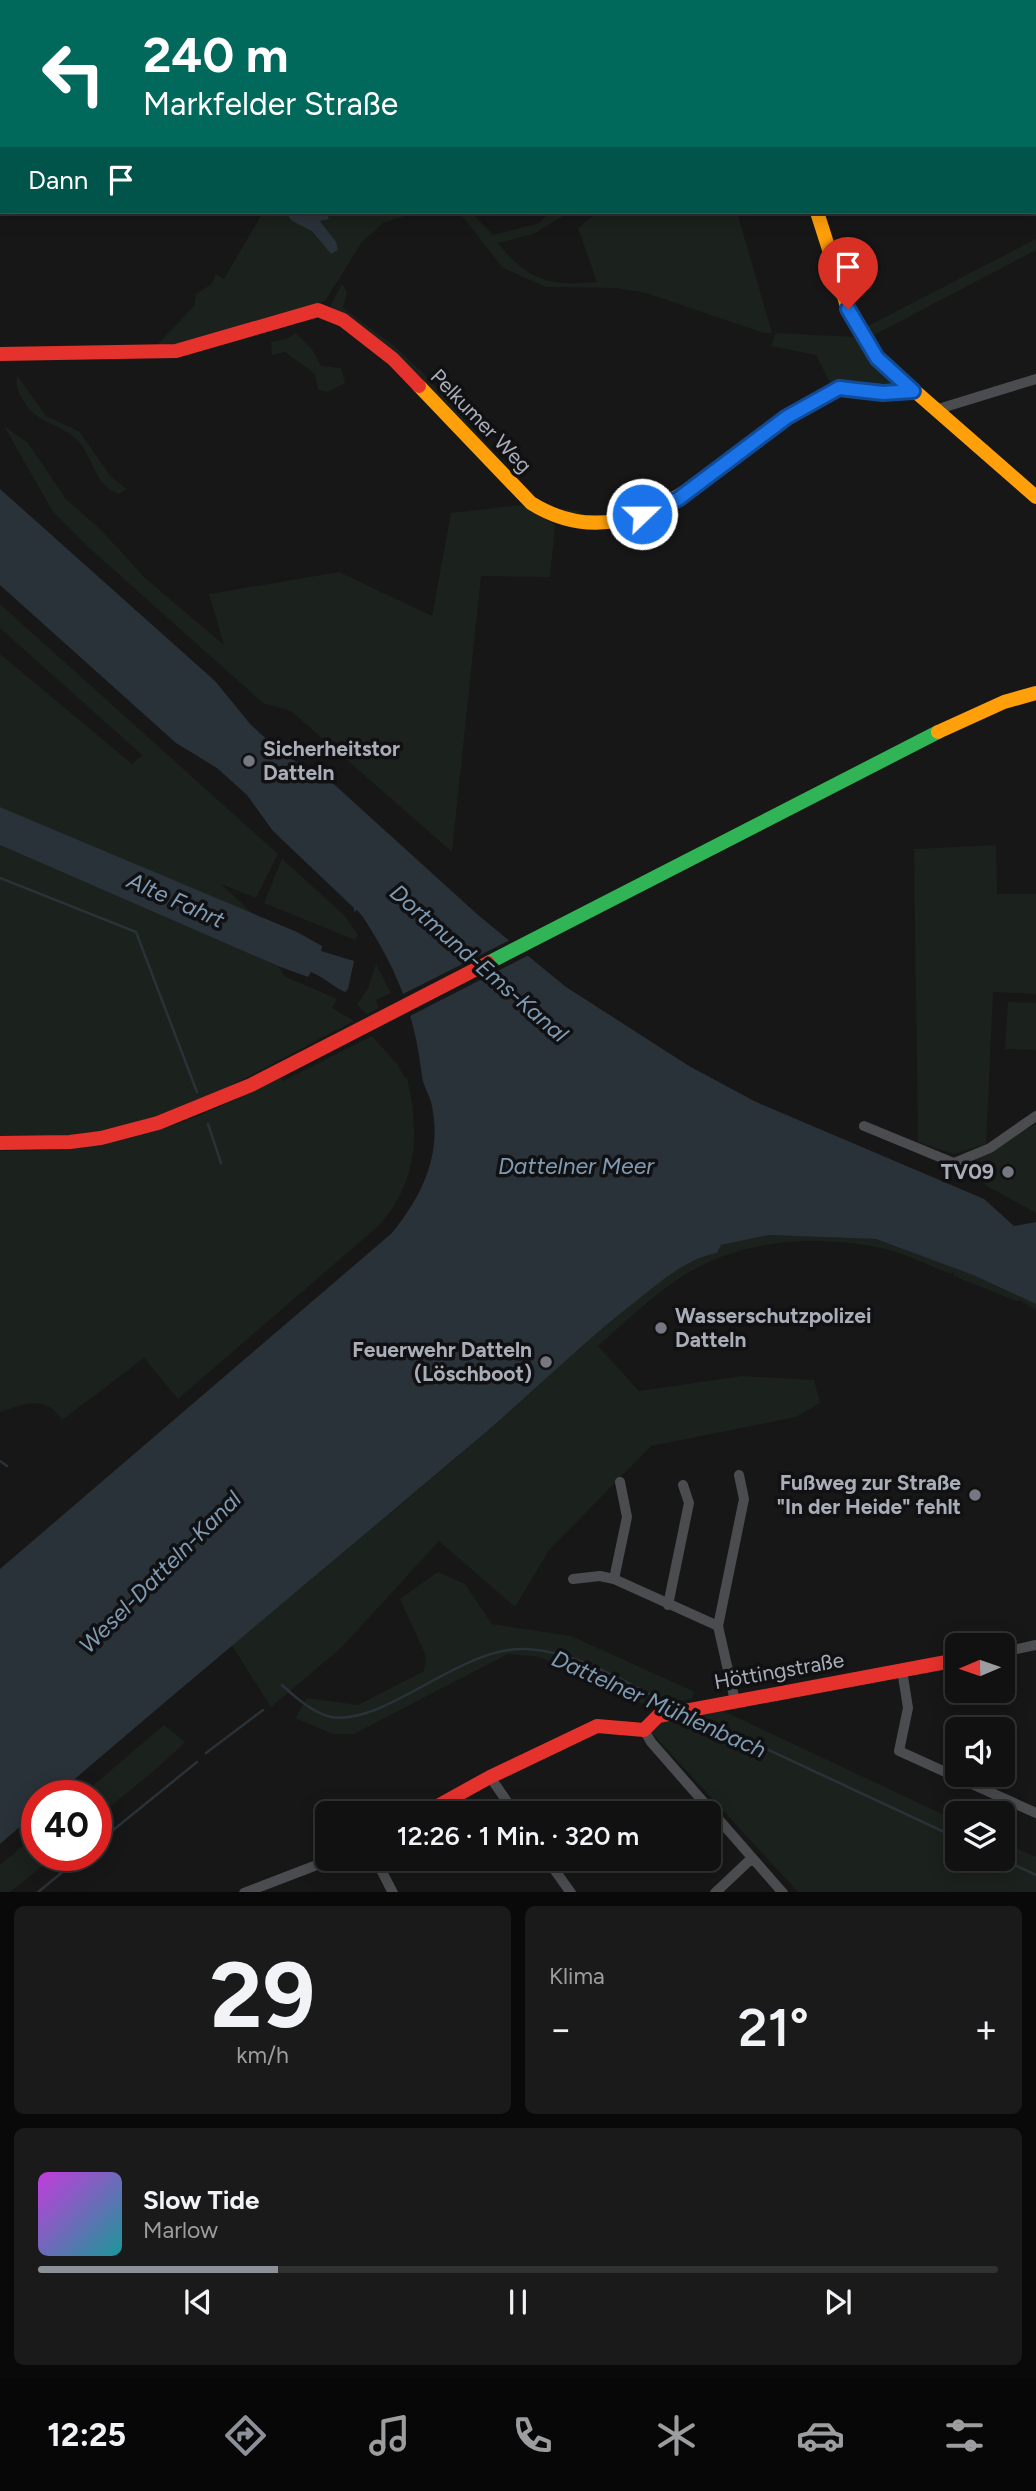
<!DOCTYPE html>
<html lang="de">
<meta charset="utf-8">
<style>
body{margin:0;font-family:Figtree,sans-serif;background:#1a1a1a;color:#f1f3f6;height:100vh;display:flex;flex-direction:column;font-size:26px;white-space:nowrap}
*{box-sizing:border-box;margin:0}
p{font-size:23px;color:#9c9d9f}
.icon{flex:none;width:38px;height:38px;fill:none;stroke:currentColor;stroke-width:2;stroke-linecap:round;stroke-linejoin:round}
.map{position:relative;height:1892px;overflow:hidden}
.side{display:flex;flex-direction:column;gap:14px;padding:14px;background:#090909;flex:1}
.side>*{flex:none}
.top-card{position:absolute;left:0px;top:0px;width:1036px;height:214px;box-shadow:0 4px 18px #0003,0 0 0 2px #303131;background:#00695c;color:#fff;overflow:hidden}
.needle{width:46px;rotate:268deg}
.tools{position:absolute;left:945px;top:1633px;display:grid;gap:14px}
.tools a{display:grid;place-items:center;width:70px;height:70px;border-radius:10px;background:#111;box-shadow:0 4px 18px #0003,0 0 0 2px #303131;font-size:35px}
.speed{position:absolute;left:21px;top:1780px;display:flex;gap:14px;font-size:35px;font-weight:700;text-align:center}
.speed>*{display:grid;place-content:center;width:91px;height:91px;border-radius:50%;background:#111;box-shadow:0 4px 18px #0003,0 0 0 2px #303131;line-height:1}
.speed .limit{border:10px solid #d22;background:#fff;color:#111}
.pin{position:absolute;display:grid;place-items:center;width:60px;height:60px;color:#fff;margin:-72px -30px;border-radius:50% 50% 50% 0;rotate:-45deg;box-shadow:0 0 7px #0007}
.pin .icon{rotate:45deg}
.me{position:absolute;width:77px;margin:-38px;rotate:68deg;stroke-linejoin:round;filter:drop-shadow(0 0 5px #0008)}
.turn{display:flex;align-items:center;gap:24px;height:147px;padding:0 28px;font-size:32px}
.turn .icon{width:91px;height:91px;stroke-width:2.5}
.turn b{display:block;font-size:49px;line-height:60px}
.then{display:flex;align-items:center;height:66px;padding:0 28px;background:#0003;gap:14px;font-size:26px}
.big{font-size:52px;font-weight:600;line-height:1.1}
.side .tile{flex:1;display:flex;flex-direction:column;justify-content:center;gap:10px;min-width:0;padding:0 24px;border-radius:10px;background:#1a1a1a}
.side .dial{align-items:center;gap:0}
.dial b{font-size:91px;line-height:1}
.song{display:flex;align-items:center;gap:21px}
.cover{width:84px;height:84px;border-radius:10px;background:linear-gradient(135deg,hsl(290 70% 55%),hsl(180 70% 35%))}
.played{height:7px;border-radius:4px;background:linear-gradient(90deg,#8c9099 25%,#303131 25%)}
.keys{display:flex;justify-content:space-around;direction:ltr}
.heat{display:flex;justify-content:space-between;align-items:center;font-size:38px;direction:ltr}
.side .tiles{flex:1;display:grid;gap:14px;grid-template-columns:1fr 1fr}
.tile:last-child{grid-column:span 2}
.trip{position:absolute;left:315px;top:1801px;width:406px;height:70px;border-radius:10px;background:#111;box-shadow:0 4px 18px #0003,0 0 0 2px #303131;font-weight:600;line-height:70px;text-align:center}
.menu{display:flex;height:112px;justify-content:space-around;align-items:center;background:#070707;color:#9c9d9f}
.menu .icon{width:49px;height:49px}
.menu .on{color:#8c9099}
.menu b{font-size:32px;color:#f1f3f6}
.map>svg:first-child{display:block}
.green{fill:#1b211c}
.water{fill:#2a3239}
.pier{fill:#171717}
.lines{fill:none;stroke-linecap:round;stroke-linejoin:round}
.stream{stroke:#2a3239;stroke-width:2.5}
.street{stroke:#4b4c50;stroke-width:10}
.fast{stroke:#30b455;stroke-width:14}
.slow{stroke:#ff9f0a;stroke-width:14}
.jam{stroke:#e5322d;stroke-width:14}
.route-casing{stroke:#114b97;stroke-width:18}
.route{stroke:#1a73e8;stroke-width:12}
.poi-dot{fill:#757880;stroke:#111113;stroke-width:2.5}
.labels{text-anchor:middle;stroke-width:7;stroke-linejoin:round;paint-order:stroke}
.street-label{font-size:21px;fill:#a8adb8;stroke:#111113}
.poi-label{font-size:21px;font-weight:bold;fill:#a8adb8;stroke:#111113;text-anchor:end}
.water-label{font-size:23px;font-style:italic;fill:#7f9bb3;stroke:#111113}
</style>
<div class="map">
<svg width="1036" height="1893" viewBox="0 0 1036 1893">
<rect width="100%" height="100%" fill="#171717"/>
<path class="green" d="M 263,212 L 417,212 L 383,223 L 362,242 L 325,301 L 178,348 L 157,345 L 194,306 L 196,294 L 212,284 L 216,274 L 224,279 Z
M 459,212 L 471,212 L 493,235 L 539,223 L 550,212 L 570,212 L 533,234 L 498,243 C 527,280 550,287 597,282 L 578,228 L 597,212 L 737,212 L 772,333 L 764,333 L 646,293 L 616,288 L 546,287 L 503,268 Z
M 1036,239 L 1036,250 L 874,335 L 868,326 Z
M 342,284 L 347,292 L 343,308 L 393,345 L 421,371 L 534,497 L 554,508 L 580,511 L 579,517 L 541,506 L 360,329 L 330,306 Z
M 296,333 L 312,349 L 321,366 L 341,368 L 345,383 L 327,392 L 318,390 L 315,374 L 285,352 L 272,355 L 271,342 L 286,339 Z
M 776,333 L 857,337 L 893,380 L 895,389 L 833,389 L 816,355 L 771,346 Z
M 17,375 L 46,416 L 80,432 L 111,477 L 127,489 L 119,494 C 94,486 94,458 78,441 C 58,421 34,425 20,395 C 17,387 15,383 17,375 Z
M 4,426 L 28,443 L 66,499 L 100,529 L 145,578 L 224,645 L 209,594 L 339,572 L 432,616 L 451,513 L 522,505 L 555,525 L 550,577 L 481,576 L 452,852 L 291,711 L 263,703 L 86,545 L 53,512 Z
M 0,604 L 278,854 L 256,898 L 221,884 L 253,914 L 0,807 L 0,654 L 132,764 L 142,755 L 0,628 Z
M 0,845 L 278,966 L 284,976 L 337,999 L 332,1008 L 354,1021 C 284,1056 218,1098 143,1122 C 98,1137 47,1139 0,1137 Z
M 996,845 L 997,894 L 1036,894 L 1036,994 L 993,992 L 986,1144 L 954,1154 L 918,1142 L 914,849 Z
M 282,859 L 344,915 L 358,935 L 355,940 L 264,903 Z
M 376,964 L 391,993 L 376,1000 L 379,1008 L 367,1014 L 357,1005 L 368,988 Z
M 1008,1002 L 1036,1003 L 1036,1050 L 1005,1049 Z
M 372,1036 L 398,1065 L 404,1077 L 407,1078 C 420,1132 418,1186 376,1228 L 178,1399 L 144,1358 L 62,1420 C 45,1394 25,1404 0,1412 L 0,1151 C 105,1152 189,1129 279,1075 L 283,1081 Z
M 1036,1124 L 1036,1213 L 985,1185 L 975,1159 Z
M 769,1235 L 876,1239 L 973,1275 L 1036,1304 L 1036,1310 L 1019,1300 L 1016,1301 L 954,1276 L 954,1272 L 950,1274 C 924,1263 898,1250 870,1246 C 806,1235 735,1241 680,1278 C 651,1297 624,1323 598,1346 L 639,1391 L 742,1376 L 814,1380 L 820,1403 L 796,1417 L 651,1446 L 549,1550 L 515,1607 L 439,1541 L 341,1648 L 271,1707 L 231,1644 C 324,1568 418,1492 508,1413 C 556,1370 657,1264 717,1253 L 721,1245 Z
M 438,1572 L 465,1584 L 492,1624 L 571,1636 L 695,1692 L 691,1699 L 648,1707 L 621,1691 L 539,1657 L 508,1654 L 354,1734 L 333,1734 L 295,1718 L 307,1698 L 358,1705 L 424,1671 L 426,1656 L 400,1599 Z
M 717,1708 L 957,1821 L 957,1858 L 1003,1858 L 1003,1842 L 1036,1857 L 1036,1892 L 798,1892 L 650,1731 L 663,1721 Z
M 164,1725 L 185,1742 C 158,1770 126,1792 96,1819 L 96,1796 L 82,1795 Z
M 37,1834 L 37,1855 L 56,1855 L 10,1892 L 0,1892 L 0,1865 Z"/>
<path class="water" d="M 285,212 L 326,212 L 329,219 L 320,221 L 336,242 L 338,250 L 331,254 L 312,231 L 292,221 Z
M 0,489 L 215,681 L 251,725 L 285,756 L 326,777 L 478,915 L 566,987 L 689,1066 L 756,1102 L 984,1199 L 1014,1226 L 1036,1222 L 1036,1304 L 973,1275 L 876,1239 L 769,1235 L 721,1245 L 717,1253 C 686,1259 661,1281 636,1301 C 583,1342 536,1389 485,1433 C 342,1554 198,1673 56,1795 L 37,1796 L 37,1812 L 0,1844 L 0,1569 L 392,1233 C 422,1196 442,1155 432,1106 C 430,1095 423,1086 422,1076 C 414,1012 398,971 363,917 L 357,910 L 354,912 L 354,908 L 273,831 L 247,795 L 217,768 L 176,743 L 0,585 Z
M 0,807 L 297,932 L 322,946 L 321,951 L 354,961 L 348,989 L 345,992 C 332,986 325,978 311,972 L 308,977 L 278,966 L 0,845 Z"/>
<path class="pier" d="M 512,939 L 531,954 L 408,1017 L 401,995 Z"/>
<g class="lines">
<path class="stream" d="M 0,878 L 136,932 L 197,1092
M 208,1124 L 221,1163
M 0,1461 L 7,1466
M 282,1685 C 295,1697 313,1713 331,1717 C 386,1726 460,1646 526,1649 C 578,1651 629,1685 675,1707
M 694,1715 L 957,1838
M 206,1753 L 263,1710
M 96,1844 L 197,1762
M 1000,1858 L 1036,1875
M 37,1893 L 83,1855"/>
<path class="street" d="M 802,0 L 805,2
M 1034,67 L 1036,67
M 935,410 L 1036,379
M 864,1126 L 954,1163 L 990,1148 L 1036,1116
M 573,1579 L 600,1576 L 614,1579 L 718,1626
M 614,1579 L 627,1517 L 620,1482
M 668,1605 L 689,1503 L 683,1485
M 1003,1652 L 1036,1645
M 902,1670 L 908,1708 L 899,1751 L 1036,1813
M 735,1701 L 718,1626 L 744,1499 L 739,1475
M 644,1730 L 651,1742 L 783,1893
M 490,1777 L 515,1813
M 375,1858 L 393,1893
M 546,1858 L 571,1893
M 244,1893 L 335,1858
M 715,1893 L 752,1858"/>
<path class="fast" d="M 488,963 L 938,732"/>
<path class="slow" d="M 708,0 L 709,2
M 817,212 L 848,309 L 877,358 L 1036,497
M 419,386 L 531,503 C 636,569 723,453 806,406 C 816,401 829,390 839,388 C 851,386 869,392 881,393 C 892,393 903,392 913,391
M 938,732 L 1004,702 L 1036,693"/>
<path class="jam" d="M 0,354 L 176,351 L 318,310 L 343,320 L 393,359 L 419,386
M 0,1143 L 70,1142 L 101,1138 L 158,1123 L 251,1085 L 488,963
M 425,1813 L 490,1777 L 597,1726 L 644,1730 L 658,1716 L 957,1660"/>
</g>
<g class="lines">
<defs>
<path id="route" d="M 642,514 L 678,499 L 787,417 L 839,388 L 883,393 L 913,391 L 877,358 L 848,309"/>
</defs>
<use href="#route" class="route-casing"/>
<use href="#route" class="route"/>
</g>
<g class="poi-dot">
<circle cx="249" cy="761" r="7"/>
<circle cx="1008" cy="1172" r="7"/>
<circle cx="661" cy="1328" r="7"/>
<circle cx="546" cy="1362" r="7"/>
<circle cx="975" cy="1495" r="7"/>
</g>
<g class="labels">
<g class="street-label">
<text transform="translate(481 421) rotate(46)" y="7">Pelkumer Weg</text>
<text transform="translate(779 1671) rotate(-10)" y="7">Höttingstraße</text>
</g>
<g class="poi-label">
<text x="263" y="756" text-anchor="start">Sicherheitstor<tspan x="263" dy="24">Datteln</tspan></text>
<text x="994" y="1179">TV09</text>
<text x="675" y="1323" text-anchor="start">Wasserschutzpolizei<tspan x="675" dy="24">Datteln</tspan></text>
<text x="532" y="1357">Feuerwehr Datteln<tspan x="532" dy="24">(Löschboot)</tspan></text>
<text x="961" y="1490">Fußweg zur Straße<tspan x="961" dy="24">"In der Heide" fehlt</tspan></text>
</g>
<g class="water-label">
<text transform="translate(176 900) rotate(24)" y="8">Alte Fahrt</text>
<text transform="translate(479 963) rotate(41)" y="8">Dortmund-Ems-Kanal</text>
<text x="576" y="1174">Dattelner Meer</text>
<text transform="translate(160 1572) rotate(-45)" y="8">Wesel-Datteln-Kanal</text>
<text transform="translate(659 1704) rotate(24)" y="8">Dattelner Mühlenbach</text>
</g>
</g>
</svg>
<div class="tools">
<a><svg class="needle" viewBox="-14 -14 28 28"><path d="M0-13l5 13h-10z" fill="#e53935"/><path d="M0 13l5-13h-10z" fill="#9c9d9f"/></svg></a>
<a><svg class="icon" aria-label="sound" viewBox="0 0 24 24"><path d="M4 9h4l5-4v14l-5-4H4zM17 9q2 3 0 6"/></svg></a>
<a><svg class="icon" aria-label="layers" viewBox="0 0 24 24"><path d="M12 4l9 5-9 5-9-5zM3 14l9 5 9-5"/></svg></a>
</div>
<div class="speed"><div class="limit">40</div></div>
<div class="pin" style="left:848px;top:309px;background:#d93025"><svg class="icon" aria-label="arrive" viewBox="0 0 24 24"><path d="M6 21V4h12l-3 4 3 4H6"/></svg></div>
<svg class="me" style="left:642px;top:514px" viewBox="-20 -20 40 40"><circle r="17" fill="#1a73e8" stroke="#fff" stroke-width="3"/><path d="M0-11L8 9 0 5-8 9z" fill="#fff"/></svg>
<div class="trip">12:26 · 1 Min. · 320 m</div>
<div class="top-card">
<div class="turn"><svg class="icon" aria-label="left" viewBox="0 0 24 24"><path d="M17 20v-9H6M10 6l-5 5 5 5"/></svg><div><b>240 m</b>Markfelder Straße</div></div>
<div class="then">Dann<svg class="icon" aria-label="arrive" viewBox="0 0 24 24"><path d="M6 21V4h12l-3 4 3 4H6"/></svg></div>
</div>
</div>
<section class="side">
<div class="tiles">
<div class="tile dial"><b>29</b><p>km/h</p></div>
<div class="tile"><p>Klima</p>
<div class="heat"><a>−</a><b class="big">21°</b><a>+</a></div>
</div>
<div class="tile">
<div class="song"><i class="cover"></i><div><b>Slow Tide</b><p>Marlow</p></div></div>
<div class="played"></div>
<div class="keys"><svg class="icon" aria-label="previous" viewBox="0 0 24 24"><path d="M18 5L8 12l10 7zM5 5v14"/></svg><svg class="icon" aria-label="pause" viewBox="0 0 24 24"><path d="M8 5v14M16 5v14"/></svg><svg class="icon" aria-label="next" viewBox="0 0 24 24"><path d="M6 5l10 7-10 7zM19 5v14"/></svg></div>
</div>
</div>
</section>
<nav class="menu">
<b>12:25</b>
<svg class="icon on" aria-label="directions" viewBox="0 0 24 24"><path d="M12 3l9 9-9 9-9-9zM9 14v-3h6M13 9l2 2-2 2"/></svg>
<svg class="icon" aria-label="music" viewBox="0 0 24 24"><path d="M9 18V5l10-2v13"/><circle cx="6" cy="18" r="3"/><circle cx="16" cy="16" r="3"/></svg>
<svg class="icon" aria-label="phone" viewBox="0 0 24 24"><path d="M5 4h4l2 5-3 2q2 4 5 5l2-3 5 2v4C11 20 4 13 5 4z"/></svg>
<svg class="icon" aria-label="climate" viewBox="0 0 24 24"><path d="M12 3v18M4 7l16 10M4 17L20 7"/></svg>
<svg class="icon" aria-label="car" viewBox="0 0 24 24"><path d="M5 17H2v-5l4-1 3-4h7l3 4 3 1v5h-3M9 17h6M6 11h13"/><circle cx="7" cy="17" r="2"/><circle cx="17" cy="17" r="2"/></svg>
<svg class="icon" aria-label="filters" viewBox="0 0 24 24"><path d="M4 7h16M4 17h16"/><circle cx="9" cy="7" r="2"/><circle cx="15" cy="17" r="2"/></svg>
</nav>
